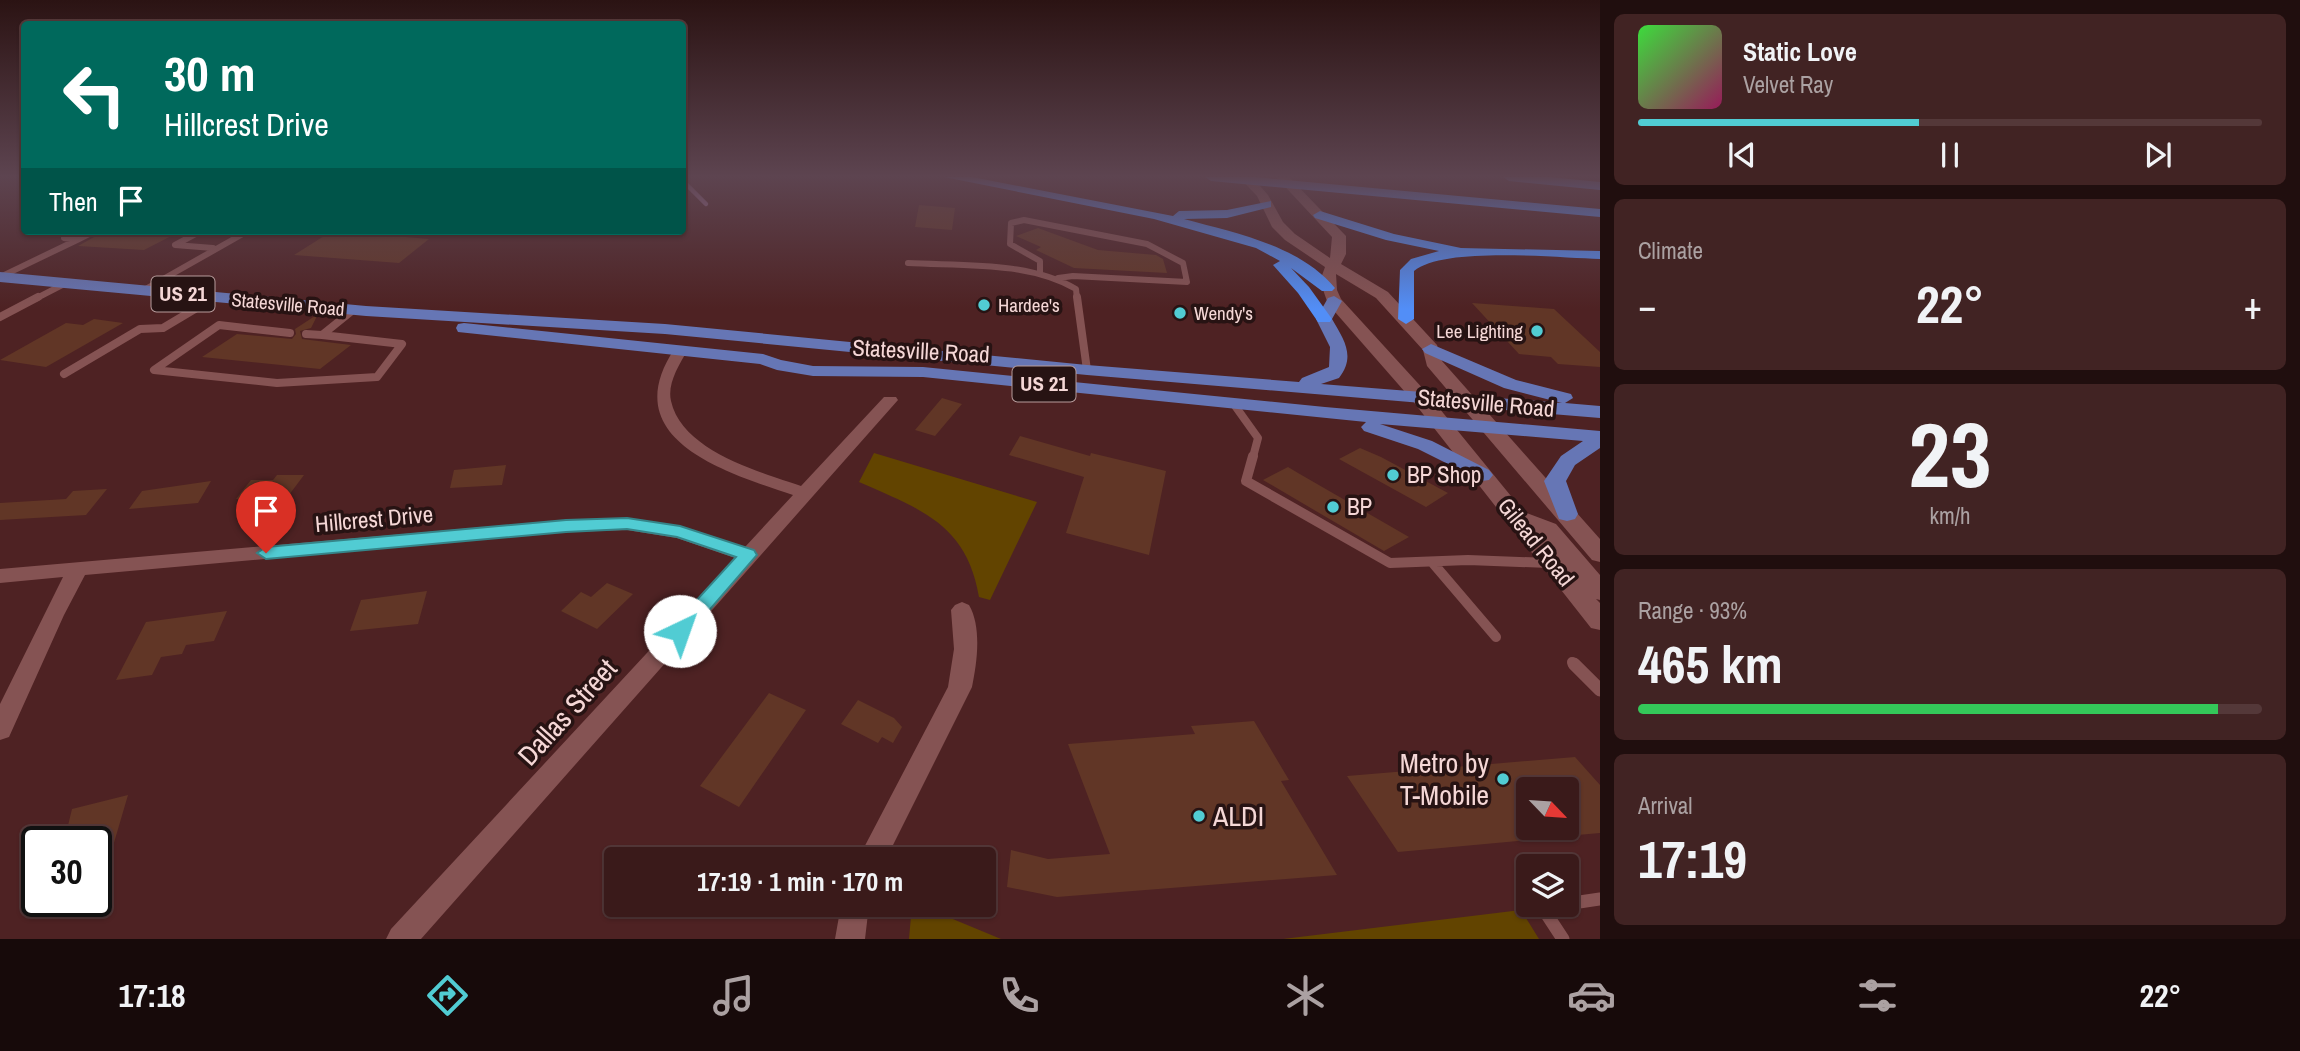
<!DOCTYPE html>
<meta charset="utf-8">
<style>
body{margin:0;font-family:"Archivo Narrow",sans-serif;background:#412323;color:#f1f3f6;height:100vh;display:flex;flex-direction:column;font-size:26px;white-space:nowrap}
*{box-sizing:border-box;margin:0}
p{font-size:23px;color:#aba1a2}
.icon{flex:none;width:38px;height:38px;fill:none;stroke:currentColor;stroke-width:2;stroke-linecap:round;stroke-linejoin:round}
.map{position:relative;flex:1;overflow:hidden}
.panel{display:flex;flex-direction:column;gap:14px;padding:14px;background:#200e0e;width:700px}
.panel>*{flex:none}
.hud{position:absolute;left:21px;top:21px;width:665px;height:214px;border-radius:7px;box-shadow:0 2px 5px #0004,0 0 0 2px #543839;background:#00695c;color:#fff;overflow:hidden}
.needle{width:46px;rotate:115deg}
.tools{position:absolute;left:1516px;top:777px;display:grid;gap:14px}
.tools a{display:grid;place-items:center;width:63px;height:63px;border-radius:7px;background:#3a1a1a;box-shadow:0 2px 5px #0004,0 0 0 2px #543839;font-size:35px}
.speed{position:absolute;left:21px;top:826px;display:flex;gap:14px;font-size:35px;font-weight:700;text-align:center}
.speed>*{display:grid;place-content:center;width:91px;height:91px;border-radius:50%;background:#3a1a1a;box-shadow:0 2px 5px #0004,0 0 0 2px #543839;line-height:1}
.speed .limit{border:4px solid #111;border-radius:10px;background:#fff;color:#111}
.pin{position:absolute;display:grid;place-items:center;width:60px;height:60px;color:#fff;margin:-72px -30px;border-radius:50% 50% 50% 0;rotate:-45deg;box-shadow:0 0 7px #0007}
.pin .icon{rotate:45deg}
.me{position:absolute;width:77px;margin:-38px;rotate:42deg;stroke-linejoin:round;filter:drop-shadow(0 0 5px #0008)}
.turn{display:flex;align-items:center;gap:24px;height:147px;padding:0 28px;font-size:32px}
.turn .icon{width:91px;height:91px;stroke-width:2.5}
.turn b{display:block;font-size:49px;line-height:60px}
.then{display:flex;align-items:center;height:66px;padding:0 28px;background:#0003;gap:14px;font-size:26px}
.big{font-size:52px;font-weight:800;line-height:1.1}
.panel .widget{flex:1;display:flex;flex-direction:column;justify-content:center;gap:10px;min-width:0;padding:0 24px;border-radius:10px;background:#412323}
.panel .dial{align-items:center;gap:0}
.dial b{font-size:91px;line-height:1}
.song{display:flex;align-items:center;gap:21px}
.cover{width:84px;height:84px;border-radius:10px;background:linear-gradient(135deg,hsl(120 70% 55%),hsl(330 70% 35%))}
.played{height:7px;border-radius:4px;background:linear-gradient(90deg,#51ccd3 45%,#543839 45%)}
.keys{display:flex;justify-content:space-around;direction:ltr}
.heat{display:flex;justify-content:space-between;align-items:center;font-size:38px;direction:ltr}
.charge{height:10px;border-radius:5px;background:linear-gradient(90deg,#34c759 93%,#543839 0)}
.trip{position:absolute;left:604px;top:847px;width:392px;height:70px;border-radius:7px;background:#3a1a1a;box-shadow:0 2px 5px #0004,0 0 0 2px #543839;font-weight:800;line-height:70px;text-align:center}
.tab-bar{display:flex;height:112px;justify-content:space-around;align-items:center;background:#170a0a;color:#aba1a2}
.tab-bar .icon{width:49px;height:49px}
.tab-bar .selected{color:#51ccd3}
.tab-bar b{font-size:32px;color:#f1f3f6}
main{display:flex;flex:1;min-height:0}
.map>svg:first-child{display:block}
.green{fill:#624400}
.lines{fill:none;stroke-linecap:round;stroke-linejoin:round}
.stream{stroke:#a47aa2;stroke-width:4.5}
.building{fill:#613626}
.lane-far3{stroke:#855353;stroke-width:6}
.lane-far2{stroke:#855353;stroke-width:8}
.lane-far1{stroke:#855353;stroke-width:10}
.lane{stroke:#855353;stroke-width:13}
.street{fill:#855353;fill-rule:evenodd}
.secondary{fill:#855353;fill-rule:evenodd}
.primary{fill:#6676b5;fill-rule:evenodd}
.highway{fill:#528ef7;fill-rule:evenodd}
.route{fill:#51ccd3;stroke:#358589;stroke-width:2}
.poi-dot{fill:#51ccd3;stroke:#271313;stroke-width:2.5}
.labels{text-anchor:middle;stroke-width:7;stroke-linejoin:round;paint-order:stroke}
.far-street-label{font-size:19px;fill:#f5d7d6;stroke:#271313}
.far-poi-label{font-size:19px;fill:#f5d7d6;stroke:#271313;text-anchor:start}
.shield{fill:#271313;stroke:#b79c9c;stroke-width:2}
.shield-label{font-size:21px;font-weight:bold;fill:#f5d7d6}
.street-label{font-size:23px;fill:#f5d7d6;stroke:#271313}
.poi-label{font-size:23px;fill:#f5d7d6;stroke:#271313;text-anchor:start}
.near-street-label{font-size:28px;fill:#f5d7d6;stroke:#271313}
.near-poi-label{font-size:28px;fill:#f5d7d6;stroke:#271313;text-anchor:end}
</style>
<main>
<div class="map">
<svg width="1600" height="939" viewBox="0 0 1600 939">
<rect width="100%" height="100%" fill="#4e2223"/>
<path class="green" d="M 874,453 L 1037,502 L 990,600 L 979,597 C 967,524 920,509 859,482 Z
M 912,905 L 919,905 L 1001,939 L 909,939 Z
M 1521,910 L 1539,939 L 1283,939 Z"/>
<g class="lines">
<path class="stream" d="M 682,180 L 706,204"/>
</g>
<path class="building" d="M 919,205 L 955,208 L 952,230 L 915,227 Z
M 1038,228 L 1098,250 L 1156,255 L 1163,259 L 1167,273 L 1074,268 L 1036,250 L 1041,247 L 1016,236 Z
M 105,231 L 181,231 L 144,250 L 78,246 Z
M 332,231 L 413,231 L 406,237 L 429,239 L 399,263 L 294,255 Z
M 1472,303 L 1554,309 L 1600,352 L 1600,367 L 1558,364 L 1551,357 L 1519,354 Z
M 318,314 L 311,328 L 300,331 L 302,339 L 351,345 L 320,369 L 202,357 L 237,334 L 292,339 L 296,334 L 295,329 Z
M 94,319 L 123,323 L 46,367 L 0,360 L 66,323 L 83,325 Z
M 942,398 L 962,404 L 935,436 L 915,430 Z
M 1020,436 L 1090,456 L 1091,453 L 1166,471 L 1149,555 L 1066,533 L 1084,477 L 1009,455 Z
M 1360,448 L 1381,457 L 1448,493 L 1426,507 L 1339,459 Z
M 506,465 L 502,485 L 450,488 L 454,470 Z
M 1288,467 L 1298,473 L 1409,537 L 1384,551 L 1263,480 Z
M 277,475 L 304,475 L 286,499 L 236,499 L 251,480 L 273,480 Z
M 211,481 L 198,503 L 129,509 L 142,491 Z
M 107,489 L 86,515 L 0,520 L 0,503 L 66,499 L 73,491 Z
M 607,583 L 633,594 L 597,629 L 561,611 L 581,592 L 591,597 Z
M 427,591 L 418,624 L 350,631 L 361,600 Z
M 227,611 L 214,641 L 186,645 L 182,654 L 161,657 L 152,675 L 116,680 L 146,622 Z
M 769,693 L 806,710 L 739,807 L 700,786 Z
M 858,700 L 894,718 L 902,727 L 893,743 L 882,737 L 878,743 L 841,724 Z
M 1254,721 L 1289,780 L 1281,781 L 1337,875 L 1057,897 L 1007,887 L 1011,850 L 1048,859 L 1110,854 L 1068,744 L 1195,734 L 1191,726 Z
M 1575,757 L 1600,785 L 1600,833 L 1566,836 L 1566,789 L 1528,789 L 1528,840 L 1398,852 L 1347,776 Z
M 128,795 L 101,887 L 96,887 L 96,842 L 64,842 L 72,809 Z"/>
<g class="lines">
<path class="lane-far3" d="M 201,231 L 175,245 L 213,248
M 77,240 L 95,231
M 908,263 C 962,266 1028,261 1076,289 L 1077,299
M 1040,274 L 1040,261 L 1010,244 L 1011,223 L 1024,220 L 1147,244 L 1183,263 L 1187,282 L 1073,276 L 1058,278
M 0,277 L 77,240 L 64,238 L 74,231
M 142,291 L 248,231
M 35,299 L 66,283
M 212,299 L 215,297"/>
<path class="lane-far2" d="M 1077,297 L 1087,370
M 0,317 L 38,297
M 290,333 L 219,325 L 154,370 L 277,383 L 377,377 L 402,344 L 322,335 L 353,310
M 306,334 L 322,335
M 64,374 L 140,329 L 163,328 L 215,297
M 1233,403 L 1258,438 L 1253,457"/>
<path class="lane-far1" d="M 1253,456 L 1246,481 L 1390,563 L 1468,560 L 1549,563
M 1432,562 L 1496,637
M 1572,662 L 1576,666"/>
<path class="lane" d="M 1574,664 L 1600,690
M 1566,904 L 1600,899
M 1561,905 L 1542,907 L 1563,939"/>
<path class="street" d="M 680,347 L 687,351 C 679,365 667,384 671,401 C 682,451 760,472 801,486 L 884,397 L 896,397 L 898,400 L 421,939 L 386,939 L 391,929 L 735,558 L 677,538 L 627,530 L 566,532 L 85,575 L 64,615 L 9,737 L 0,740 L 0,704 L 63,577 L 0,583 L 0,569 L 566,520 L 627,518 L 680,526 L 745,547 L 793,495 C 725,472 614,439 675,348 Z
M 962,602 L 969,605 C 982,627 977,663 972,687 L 886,859 L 858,859 L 948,687 L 954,649 L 951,610 L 955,605 Z
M 841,905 L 869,905 L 865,939 L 835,939 Z"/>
<path class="secondary" d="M 1239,177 L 1252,177 L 1268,195 L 1283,222 L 1295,234 L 1330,258 L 1332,237 L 1276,177 L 1289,177 L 1346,236 L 1346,254 L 1341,264 L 1388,292 L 1437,345 L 1442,361 L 1600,539 L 1600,562 L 1592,560 L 1427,366 L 1423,350 L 1376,298 L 1336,274 L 1337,290 L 1341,299 L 1426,392 L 1524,512 L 1556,524 L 1600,575 L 1600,600 L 1596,599 L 1600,603 L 1600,630 L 1591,628 L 1412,400 L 1328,304 L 1320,281 L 1325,267 L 1285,240 L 1272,227 L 1257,196 Z"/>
<path class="primary" d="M 0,272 L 366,306 L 665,324 L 1087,365 L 1299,382 L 1302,378 L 1329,367 L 1330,347 L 1316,319 L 1328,298 L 1334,296 L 1342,301 L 1332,319 C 1344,340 1356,356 1339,378 L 1321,384 L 1562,403 L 1504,388 L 1425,353 L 1422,349 L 1431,344 L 1516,380 L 1571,394 L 1573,398 L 1565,403 L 1600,406 L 1600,418 L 1087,375 L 665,334 L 366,316 L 0,282 Z
M 464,323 L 763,354 L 781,360 L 813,366 L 923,367 L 1325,407 L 1600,431 L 1600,448 L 1575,465 L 1566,481 L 1578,514 L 1575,519 L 1567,521 L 1559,519 L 1544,481 L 1561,456 L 1583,441 L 1380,424 L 1432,441 L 1489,470 L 1493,475 L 1489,480 L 1482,481 L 1418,449 L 1364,431 L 1361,427 L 1366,422 L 923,377 L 813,376 L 777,370 L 760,364 L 458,332 L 456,328 L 458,324 Z"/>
<path class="highway" d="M 944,177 L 972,177 L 1173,216 L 1179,211 L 1227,210 L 1271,201 L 1271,207 L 1227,218 L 1184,219 C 1235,233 1299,245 1335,288 L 1332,291 L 1322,291 L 1291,268 L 1309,287 L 1332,319 L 1330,322 L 1318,322 L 1298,293 L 1273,265 L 1280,261 L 1256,248 L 1154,219 Z
M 1205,177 L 1255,177 L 1600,209 L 1600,217 L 1211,181 Z
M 1503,177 L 1550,177 L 1600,182 L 1600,190 L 1509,181 Z
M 1320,211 L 1394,234 L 1461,248 L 1600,251 L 1600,259 C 1558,258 1444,246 1414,271 L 1414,319 L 1406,324 L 1398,319 L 1400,270 L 1411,259 L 1439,251 L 1386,240 L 1315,218 L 1313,215 Z"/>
</g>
<linearGradient id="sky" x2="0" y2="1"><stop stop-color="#2b1313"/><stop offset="0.57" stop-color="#5d4450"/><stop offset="1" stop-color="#5d4450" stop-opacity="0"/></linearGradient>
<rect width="1600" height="309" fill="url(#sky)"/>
<path class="route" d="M 627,518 L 680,526 L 754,550 L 757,555 L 687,636 L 680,639 L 673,636 L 670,631 L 673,626 L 736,557 L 677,537 L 627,529 L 566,532 L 266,559 L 257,553 L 266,547 L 566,520 Z"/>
<g class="poi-dot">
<circle cx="984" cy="305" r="7"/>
<circle cx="1180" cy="313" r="7"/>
<circle cx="1537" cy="331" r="7"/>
<circle cx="1393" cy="475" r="7"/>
<circle cx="1333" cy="507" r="7"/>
<circle cx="1503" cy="779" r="7"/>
<circle cx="1199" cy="816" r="7"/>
</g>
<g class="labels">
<g class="far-street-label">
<text transform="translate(288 304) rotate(5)" y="7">Statesville Road</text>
</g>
<g class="far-poi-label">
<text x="998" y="312">Hardee's</text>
<text x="1194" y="320">Wendy's</text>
<text x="1523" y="338" text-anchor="end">Lee Lighting</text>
</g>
<g class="shield">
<rect x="151.5" y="276.5" width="63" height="35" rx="5"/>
<rect x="1012.5" y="366.5" width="63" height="35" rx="5"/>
</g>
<g class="shield-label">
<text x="183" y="301">US 21</text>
<text x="1044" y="391">US 21</text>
</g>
<g class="street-label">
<text transform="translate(921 351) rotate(3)" y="8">Statesville Road</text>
<text transform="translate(1486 403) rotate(5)" y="8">Statesville Road</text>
<text transform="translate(374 519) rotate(-5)" y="8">Hillcrest Drive</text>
<text transform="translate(1536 542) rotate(51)" y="8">Gilead Road</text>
</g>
<g class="poi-label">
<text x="1407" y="483">BP Shop</text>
<text x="1347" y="515">BP</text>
</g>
<g class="near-street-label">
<text transform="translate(567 712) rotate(-48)" y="10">Dallas Street</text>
</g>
<g class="near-poi-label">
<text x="1489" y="773">Metro by<tspan x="1489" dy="32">T-Mobile</tspan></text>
<text x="1213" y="826" text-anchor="start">ALDI</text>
</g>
</g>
</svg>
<div class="tools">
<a><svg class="needle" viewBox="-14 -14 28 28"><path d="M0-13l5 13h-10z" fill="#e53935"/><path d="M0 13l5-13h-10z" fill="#aba1a2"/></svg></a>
<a><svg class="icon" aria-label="layers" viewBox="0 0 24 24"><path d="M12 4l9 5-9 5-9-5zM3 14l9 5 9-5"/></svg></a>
</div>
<div class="speed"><div class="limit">30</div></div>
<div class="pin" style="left:266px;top:553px;background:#d93025"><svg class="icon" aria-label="arrive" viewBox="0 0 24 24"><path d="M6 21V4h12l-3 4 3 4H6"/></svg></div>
<svg class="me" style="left:680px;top:631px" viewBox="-20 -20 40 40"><circle r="19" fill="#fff"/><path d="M0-13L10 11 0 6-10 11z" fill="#51ccd3"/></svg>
<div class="trip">17:19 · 1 min · 170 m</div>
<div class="hud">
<div class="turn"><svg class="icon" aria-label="left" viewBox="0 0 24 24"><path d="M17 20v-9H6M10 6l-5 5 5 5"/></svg><div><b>30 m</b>Hillcrest Drive</div></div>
<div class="then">Then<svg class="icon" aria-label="arrive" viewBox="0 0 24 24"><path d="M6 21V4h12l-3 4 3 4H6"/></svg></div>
</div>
</div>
<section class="panel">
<div class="widget">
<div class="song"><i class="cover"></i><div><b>Static Love</b><p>Velvet Ray</p></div></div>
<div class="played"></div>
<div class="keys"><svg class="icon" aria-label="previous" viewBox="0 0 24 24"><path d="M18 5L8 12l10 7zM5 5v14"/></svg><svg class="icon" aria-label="pause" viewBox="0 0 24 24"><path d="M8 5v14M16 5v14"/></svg><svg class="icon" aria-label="next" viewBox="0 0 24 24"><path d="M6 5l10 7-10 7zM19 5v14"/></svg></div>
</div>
<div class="widget"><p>Climate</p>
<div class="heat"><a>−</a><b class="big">22°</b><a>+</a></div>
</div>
<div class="widget dial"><b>23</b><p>km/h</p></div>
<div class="widget"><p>Range · 93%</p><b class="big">465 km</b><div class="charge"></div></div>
<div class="widget"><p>Arrival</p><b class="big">17:19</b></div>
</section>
</main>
<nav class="tab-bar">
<b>17:18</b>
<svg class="icon selected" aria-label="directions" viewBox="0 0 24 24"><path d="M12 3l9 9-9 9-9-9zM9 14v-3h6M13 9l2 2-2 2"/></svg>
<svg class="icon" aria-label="music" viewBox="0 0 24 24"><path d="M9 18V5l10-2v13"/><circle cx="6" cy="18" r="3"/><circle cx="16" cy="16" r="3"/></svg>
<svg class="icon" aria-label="phone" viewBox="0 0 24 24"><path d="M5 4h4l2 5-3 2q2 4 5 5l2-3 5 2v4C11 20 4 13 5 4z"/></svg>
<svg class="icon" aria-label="climate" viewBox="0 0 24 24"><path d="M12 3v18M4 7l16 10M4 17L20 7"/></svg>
<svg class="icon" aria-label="car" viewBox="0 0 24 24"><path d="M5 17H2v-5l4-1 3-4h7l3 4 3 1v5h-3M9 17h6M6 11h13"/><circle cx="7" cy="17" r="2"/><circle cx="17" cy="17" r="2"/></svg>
<svg class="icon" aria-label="filters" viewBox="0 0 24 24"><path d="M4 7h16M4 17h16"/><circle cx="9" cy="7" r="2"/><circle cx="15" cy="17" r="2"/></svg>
<b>22°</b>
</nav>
